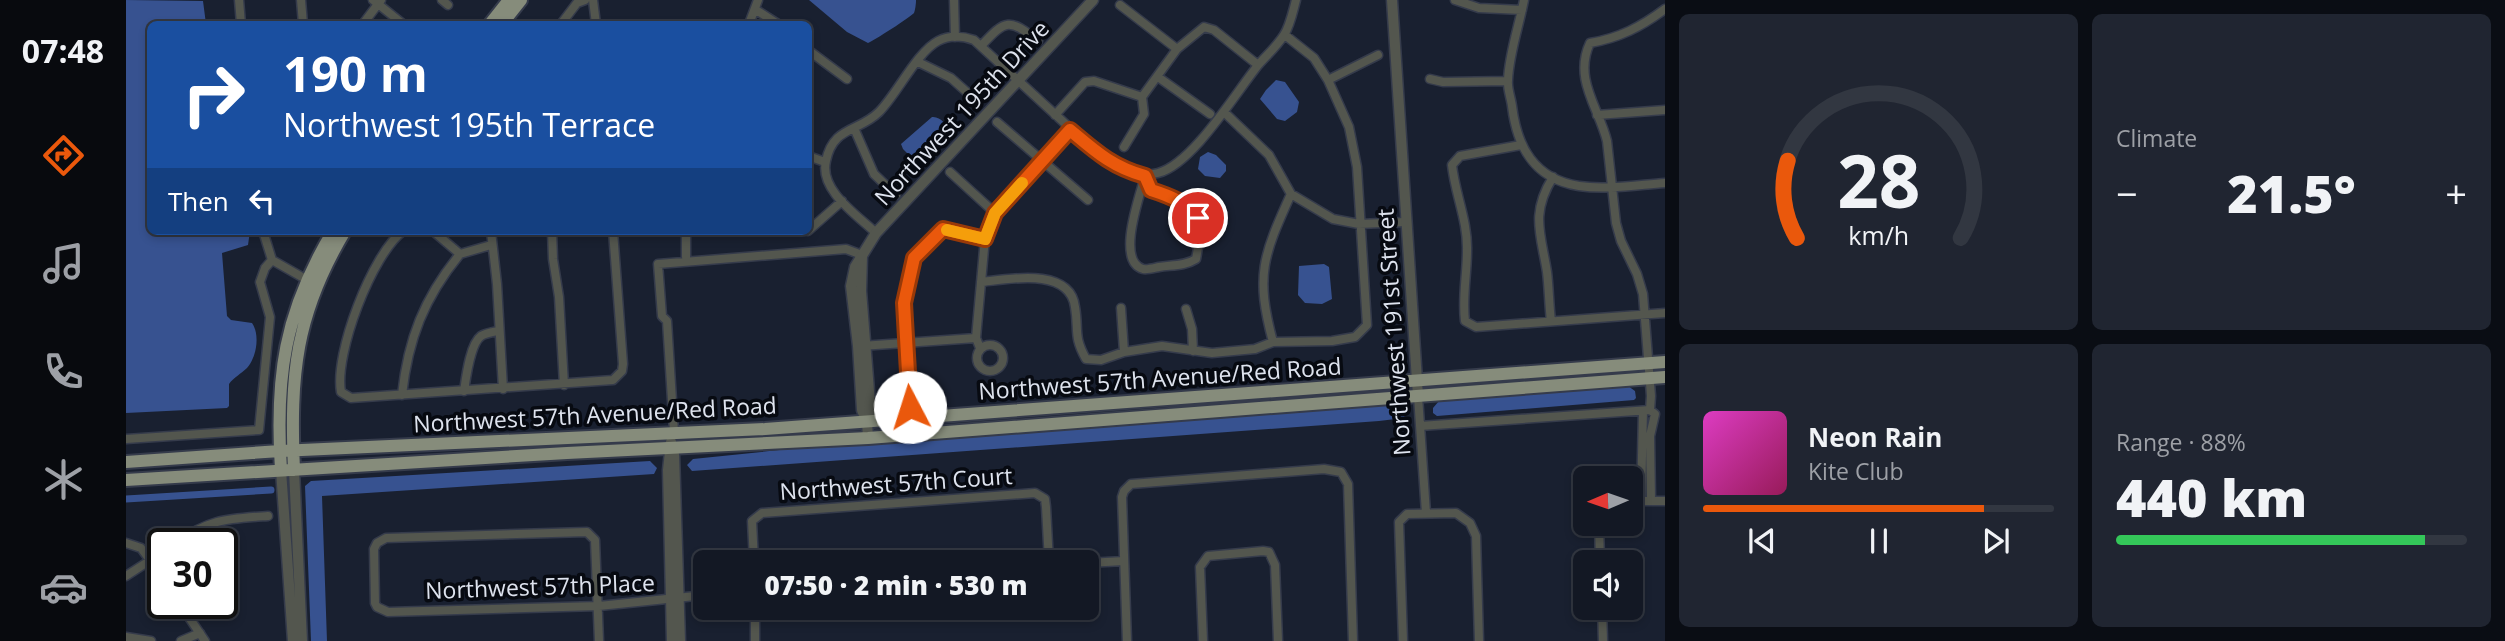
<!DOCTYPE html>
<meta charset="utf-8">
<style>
body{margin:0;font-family:"Open Sans",sans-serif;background:#202531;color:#f1f3f6;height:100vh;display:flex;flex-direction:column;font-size:26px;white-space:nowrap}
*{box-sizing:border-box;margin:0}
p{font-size:23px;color:#9da0a6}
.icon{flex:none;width:38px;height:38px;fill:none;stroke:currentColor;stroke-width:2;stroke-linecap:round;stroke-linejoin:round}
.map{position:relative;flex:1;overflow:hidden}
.drawer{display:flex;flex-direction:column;gap:14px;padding:14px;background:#0a0d14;width:840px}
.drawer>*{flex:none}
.banner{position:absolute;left:21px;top:21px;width:665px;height:214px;border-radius:10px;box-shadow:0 4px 10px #0003,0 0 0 2px #323741;background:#1a4fa0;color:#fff;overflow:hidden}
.needle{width:46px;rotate:268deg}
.controls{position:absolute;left:1447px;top:466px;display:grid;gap:14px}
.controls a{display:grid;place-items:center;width:70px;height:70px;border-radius:10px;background:#131824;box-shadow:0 4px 10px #0003,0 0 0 2px #323741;font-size:35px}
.speed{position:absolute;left:21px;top:528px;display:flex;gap:14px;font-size:35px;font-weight:700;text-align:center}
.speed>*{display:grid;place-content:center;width:91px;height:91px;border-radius:50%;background:#131824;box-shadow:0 4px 10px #0003,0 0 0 2px #323741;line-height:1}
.speed .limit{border:4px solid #111;border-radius:10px;background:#fff;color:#111}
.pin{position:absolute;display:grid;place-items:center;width:60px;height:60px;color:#fff;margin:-30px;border:4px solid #fff;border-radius:50%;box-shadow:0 2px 7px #0007}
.me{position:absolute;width:77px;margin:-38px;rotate:355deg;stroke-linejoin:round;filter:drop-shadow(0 0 5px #0008)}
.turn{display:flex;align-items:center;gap:24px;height:147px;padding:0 21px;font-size:32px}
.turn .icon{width:91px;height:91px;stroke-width:2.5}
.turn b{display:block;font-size:49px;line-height:60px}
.then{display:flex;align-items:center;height:66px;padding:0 21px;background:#0003;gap:14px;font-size:26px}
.big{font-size:52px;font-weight:800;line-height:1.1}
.drawer .tile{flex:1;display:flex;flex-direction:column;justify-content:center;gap:10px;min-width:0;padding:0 24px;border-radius:10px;background:#202531}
.drawer .dial{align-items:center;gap:0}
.dial svg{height:182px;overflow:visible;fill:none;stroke:#323741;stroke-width:7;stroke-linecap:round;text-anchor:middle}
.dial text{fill:#f1f3f6;stroke:none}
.song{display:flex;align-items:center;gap:21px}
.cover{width:84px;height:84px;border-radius:10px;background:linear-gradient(135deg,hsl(310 70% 55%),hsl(330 70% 35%))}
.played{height:7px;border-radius:4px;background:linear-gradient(90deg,#ea580c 80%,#323741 80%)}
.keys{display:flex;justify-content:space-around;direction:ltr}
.heat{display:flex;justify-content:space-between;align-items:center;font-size:38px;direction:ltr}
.charge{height:10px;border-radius:5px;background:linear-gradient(90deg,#34c759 88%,#323741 0)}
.drawer .tiles{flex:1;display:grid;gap:14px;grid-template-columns:repeat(2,1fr)}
.trip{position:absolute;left:567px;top:550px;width:406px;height:70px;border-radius:10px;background:#131824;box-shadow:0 4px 10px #0003,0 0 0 2px #323741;font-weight:800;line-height:70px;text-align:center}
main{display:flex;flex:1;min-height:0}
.dock{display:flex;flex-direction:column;width:126px;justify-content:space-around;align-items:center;background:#080a0e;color:#9da0a6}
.dock .icon{width:49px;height:49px}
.dock .on{color:#ea580c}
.dock b{font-size:32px;color:#f1f3f6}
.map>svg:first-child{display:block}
.water{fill:#375290}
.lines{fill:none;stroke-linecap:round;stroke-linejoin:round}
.canal{stroke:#375290;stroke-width:7}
.minor-casing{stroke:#353b4b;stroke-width:11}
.tertiary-casing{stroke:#353b4b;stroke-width:13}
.primary-casing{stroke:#353b4b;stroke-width:16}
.minor{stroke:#53564e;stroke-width:8}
.tertiary{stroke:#53564e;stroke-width:10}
.primary{stroke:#868c7b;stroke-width:12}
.route-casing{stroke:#983908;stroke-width:18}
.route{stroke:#ea580c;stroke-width:12}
.slow{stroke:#f59e0b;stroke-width:12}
.labels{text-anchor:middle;stroke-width:7;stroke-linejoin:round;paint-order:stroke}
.street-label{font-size:23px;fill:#dee3ee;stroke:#070a11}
</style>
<main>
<nav class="dock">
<b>07:48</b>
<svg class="icon on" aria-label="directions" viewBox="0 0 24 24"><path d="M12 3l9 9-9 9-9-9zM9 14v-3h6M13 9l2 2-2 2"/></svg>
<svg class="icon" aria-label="music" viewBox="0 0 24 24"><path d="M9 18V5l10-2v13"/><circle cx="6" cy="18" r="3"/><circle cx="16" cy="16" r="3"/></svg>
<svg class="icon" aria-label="phone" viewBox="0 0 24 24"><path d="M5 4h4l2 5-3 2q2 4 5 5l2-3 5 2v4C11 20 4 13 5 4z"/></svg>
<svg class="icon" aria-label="climate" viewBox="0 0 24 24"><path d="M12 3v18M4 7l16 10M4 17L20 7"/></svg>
<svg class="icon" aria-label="car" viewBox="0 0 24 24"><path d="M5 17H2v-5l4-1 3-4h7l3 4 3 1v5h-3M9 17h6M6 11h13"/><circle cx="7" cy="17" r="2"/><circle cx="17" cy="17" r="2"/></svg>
</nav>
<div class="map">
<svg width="1539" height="641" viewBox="0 0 1539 641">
<rect width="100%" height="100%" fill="#192030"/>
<path class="water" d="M 0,0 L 77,1 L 80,24 L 24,24 L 24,231 L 124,231 L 122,245 L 96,253 L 101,316 L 105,320 L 126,323 C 134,334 131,357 121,368 C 115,374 108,377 103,384 L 103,406 L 101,408 L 0,413 Z
M 683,0 L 790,0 L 790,1 C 790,4 789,11 788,13 C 786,16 746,42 742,43 L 721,32 Z
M 1150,80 L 1159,82 L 1173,102 L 1171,112 L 1159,121 L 1151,119 L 1134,99 L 1140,90 Z
M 806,117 C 814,116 822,125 823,133 L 797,160 L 789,161 L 777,149 L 775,144 Z
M 1082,152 L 1090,155 L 1100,165 L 1100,171 L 1094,178 L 1079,176 L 1072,169 L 1074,157 Z
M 1198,264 L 1203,267 L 1206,299 L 1196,304 L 1179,303 L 1172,295 L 1173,266 Z
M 1502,386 L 1509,391 L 1510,398 L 1508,400 L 1311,416 L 1307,413 L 1307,408 L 1313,401 Z
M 1276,404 L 1280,409 L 1278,418 L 1253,421 L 566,471 L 561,465 L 567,459 L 731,442 Z
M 524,461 L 531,468 L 528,474 L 196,496 L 201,641 L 185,641 L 179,486 L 185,481 Z"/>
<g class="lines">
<path class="canal" d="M 0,499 L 145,490"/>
<defs>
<path id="minor" d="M 113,0 L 115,24
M 175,0 L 177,24
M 247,0 L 277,24
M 316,0 L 322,5
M 467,0 L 470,24
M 828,0 L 829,37
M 1329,0 L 1353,8 L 1396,10
M 1398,0 C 1393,26 1383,54 1382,80 C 1381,88 1385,98 1386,106 C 1391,147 1408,179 1453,186 C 1480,190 1511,185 1539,183
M 994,5 L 1051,49
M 630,10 L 652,24
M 237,24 L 255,0
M 435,24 L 451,3 L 459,0
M 623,24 L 632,0
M 855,46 C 880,19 883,18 912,41
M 682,50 L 721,79
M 792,62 L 825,78 L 852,102
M 1032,77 L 1084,114
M 1304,79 L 1317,82 L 1382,81
M 1202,80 L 1252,55
M 1016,97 L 1051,49 L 1078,27 L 1088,30 L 1132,65
M 1098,112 L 1143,155 L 1165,194 C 1137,256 1129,275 1147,342
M 929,115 L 959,82 L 968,81 L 1016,97
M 1471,115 L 1539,110
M 871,122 L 962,200
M 728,128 L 748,174 L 770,195
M 1395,145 L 1334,156 L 1326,165 C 1329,194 1342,221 1341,251 C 1341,275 1336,297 1339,321 L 1350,327 L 1539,313
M 998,147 L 1018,114 L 1016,97
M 682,156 L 699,162
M 824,172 L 869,213
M 1019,176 L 1025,189 L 1068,211 C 1077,225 1073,243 1070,259 C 1059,266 1046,265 1033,267 C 1028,268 1021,270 1017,269 C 989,261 1015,193 1019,176 Z
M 1165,194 L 1207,219 L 1233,224 L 1279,222
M 137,231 L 146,260
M 277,231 C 246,254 208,354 215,392 L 225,398 L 487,380 L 496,371 L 497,364 L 487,231
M 307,231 L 334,254
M 365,231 L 371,284 L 377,389
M 426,231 L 427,259 L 433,297 L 438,385
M 560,231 L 560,257
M 682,231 L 716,201
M 750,233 C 731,215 693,190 700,161 C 707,126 733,132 753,112 C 771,94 791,52 812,41 C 823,35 837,36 848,40 L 981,162 C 998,170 1013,178 1032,173 C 1067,164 1110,92 1133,64 C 1141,55 1151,46 1158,35 C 1164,26 1167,11 1170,0
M 334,254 L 365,245
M 146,260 L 183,281
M 855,282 C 883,279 944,267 949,307 C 953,330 947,336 960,359 L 975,360 L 998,352 L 1036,346 L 1086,353 L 1129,349 L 1147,342 L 1206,341 L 1229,337 L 1241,325 L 1231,167 L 1223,127 L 1202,80 L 1188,58 L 1159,35
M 995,308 L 998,352
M 1060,309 L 1066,329 L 1067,351
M 1425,321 C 1423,305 1423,288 1421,272 C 1415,234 1404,214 1427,177
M851 358a13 13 0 1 1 26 0a13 13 0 1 1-26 0Z
M 735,346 L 850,338
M 854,348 L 850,338 L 859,238 L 869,213 L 944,130
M 338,391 C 340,378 344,344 355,336 C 360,333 367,332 372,331
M 276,395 C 282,339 298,298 334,254
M 1292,396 L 1300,513
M 784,407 L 778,303 L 788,258 L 817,229 L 859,238
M 1294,426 L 1524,410
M 548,432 L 541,321 L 536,316 L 532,264 L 720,249 L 736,255
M 0,439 L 133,430 L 144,317 L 134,282 L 139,268 L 146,260
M 1525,499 L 1524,436 L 1529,414 L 1524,410 L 1525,396 L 1517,294 L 1511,274 L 1495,241 L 1490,223 L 1481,141 C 1473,108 1447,79 1464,43 C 1493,38 1515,27 1539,9
M 1515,500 L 1517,411
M 1505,501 L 1539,501
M 1473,523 L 1474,562
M 0,543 L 15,548 L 37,578
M 48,544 C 84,519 99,519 142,516
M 628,562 L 626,521 L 636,513 L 909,493 L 919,499 L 920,507 L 923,562
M 961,563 L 998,561
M 0,576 L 37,552
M 54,604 L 79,641
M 629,607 L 629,641
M 1476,607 L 1477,641
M 0,637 L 25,641
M 55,641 L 74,633
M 473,641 L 469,540 L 461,532 L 260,538 L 251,543 L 248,549 L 249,603 L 251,607 L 262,612 L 473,606 L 579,595
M 1001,641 L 996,497 L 998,491 L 1005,484 L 1198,469 L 1215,472 L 1222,484 L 1227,641
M 1077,641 L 1074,567 L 1082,556 L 1137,551 L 1143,552 L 1149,565 L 1152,641
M 1277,641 L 1273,522 L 1281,514 L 1330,513 L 1344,523 L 1350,536 L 1353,641"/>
<path id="tertiary" d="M 1266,0 L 1292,396
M 736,256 L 735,291 L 745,416 L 741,422
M 742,438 L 741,422 L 736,410 L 732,346 L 725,286 L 729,267 L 750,233 L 967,0
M 545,442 L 542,470 L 546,641
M 548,454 L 554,641
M 155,470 L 167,641
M 168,470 L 176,641"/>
<path id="primary" d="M 364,24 L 383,0
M 376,24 L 395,0
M 0,462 L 154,451 L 639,429 L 1539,362
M 155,470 C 149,377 158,313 207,231
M 168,470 C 164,375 169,314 219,231
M 0,480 L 441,453 L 742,438 L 1539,377"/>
</defs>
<use href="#minor" class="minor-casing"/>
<use href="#tertiary" class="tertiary-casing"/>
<use href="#primary" class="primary-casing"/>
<use href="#minor" class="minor"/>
<use href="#tertiary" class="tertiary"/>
<use href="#primary" class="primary"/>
</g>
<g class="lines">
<defs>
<path id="route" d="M 784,407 L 778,303 L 788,258 L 817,229 L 859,239 L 869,213 L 944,130 C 969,151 986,167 1019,176 L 1025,190 C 1041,195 1063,203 1072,218"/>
</defs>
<use href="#route" class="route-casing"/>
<use href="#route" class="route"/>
<path class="slow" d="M 821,230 L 859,239 L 869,213 L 896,183"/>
</g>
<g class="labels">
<g class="street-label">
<text transform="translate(836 113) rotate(-47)" y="8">Northwest 195th Drive</text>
<text transform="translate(1268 332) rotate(-94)" y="8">Northwest 191st Street</text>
<text transform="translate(1034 379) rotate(-4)" y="8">Northwest 57th Avenue/Red Road</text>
<text transform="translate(469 415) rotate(-3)" y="8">Northwest 57th Avenue/Red Road</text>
<text transform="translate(770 484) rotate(-4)" y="8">Northwest 57th Court</text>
<text transform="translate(414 587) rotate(-2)" y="8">Northwest 57th Place</text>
</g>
</g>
</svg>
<div class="controls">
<a><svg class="needle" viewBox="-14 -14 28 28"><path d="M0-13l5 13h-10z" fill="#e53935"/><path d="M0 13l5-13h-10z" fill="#9da0a6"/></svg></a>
<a><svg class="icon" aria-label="sound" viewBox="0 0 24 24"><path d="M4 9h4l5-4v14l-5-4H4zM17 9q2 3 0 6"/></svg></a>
</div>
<div class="speed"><div class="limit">30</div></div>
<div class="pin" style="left:1072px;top:218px;background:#d93025"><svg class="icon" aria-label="arrive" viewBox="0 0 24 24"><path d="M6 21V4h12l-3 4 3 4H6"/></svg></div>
<svg class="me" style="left:784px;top:407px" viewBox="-20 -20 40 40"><circle r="19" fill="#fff"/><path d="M0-13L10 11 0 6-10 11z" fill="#ea580c"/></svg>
<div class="trip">07:50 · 2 min · 530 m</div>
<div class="banner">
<div class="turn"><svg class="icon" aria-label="right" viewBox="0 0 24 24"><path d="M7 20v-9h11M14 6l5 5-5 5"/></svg><div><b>190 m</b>Northwest 195th Terrace</div></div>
<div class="then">Then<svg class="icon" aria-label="left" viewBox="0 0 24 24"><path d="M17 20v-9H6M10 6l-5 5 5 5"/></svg></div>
</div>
</div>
<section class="drawer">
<div class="tiles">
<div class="tile dial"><svg viewBox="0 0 100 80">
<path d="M14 69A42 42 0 1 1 86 69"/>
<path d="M14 69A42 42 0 0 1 10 35" stroke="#ea580c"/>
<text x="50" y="56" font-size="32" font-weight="700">28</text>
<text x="50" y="72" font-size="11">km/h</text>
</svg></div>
<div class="tile"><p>Climate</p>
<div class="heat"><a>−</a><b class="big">21.5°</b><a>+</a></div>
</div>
<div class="tile">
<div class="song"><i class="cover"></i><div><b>Neon Rain</b><p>Kite Club</p></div></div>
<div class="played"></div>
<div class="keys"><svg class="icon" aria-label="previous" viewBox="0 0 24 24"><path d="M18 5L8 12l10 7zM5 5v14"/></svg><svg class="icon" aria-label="pause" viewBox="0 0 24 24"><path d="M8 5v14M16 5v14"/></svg><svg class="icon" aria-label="next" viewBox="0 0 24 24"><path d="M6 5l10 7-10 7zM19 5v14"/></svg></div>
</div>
<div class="tile"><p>Range · 88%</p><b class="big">440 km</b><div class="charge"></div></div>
</div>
</section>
</main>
